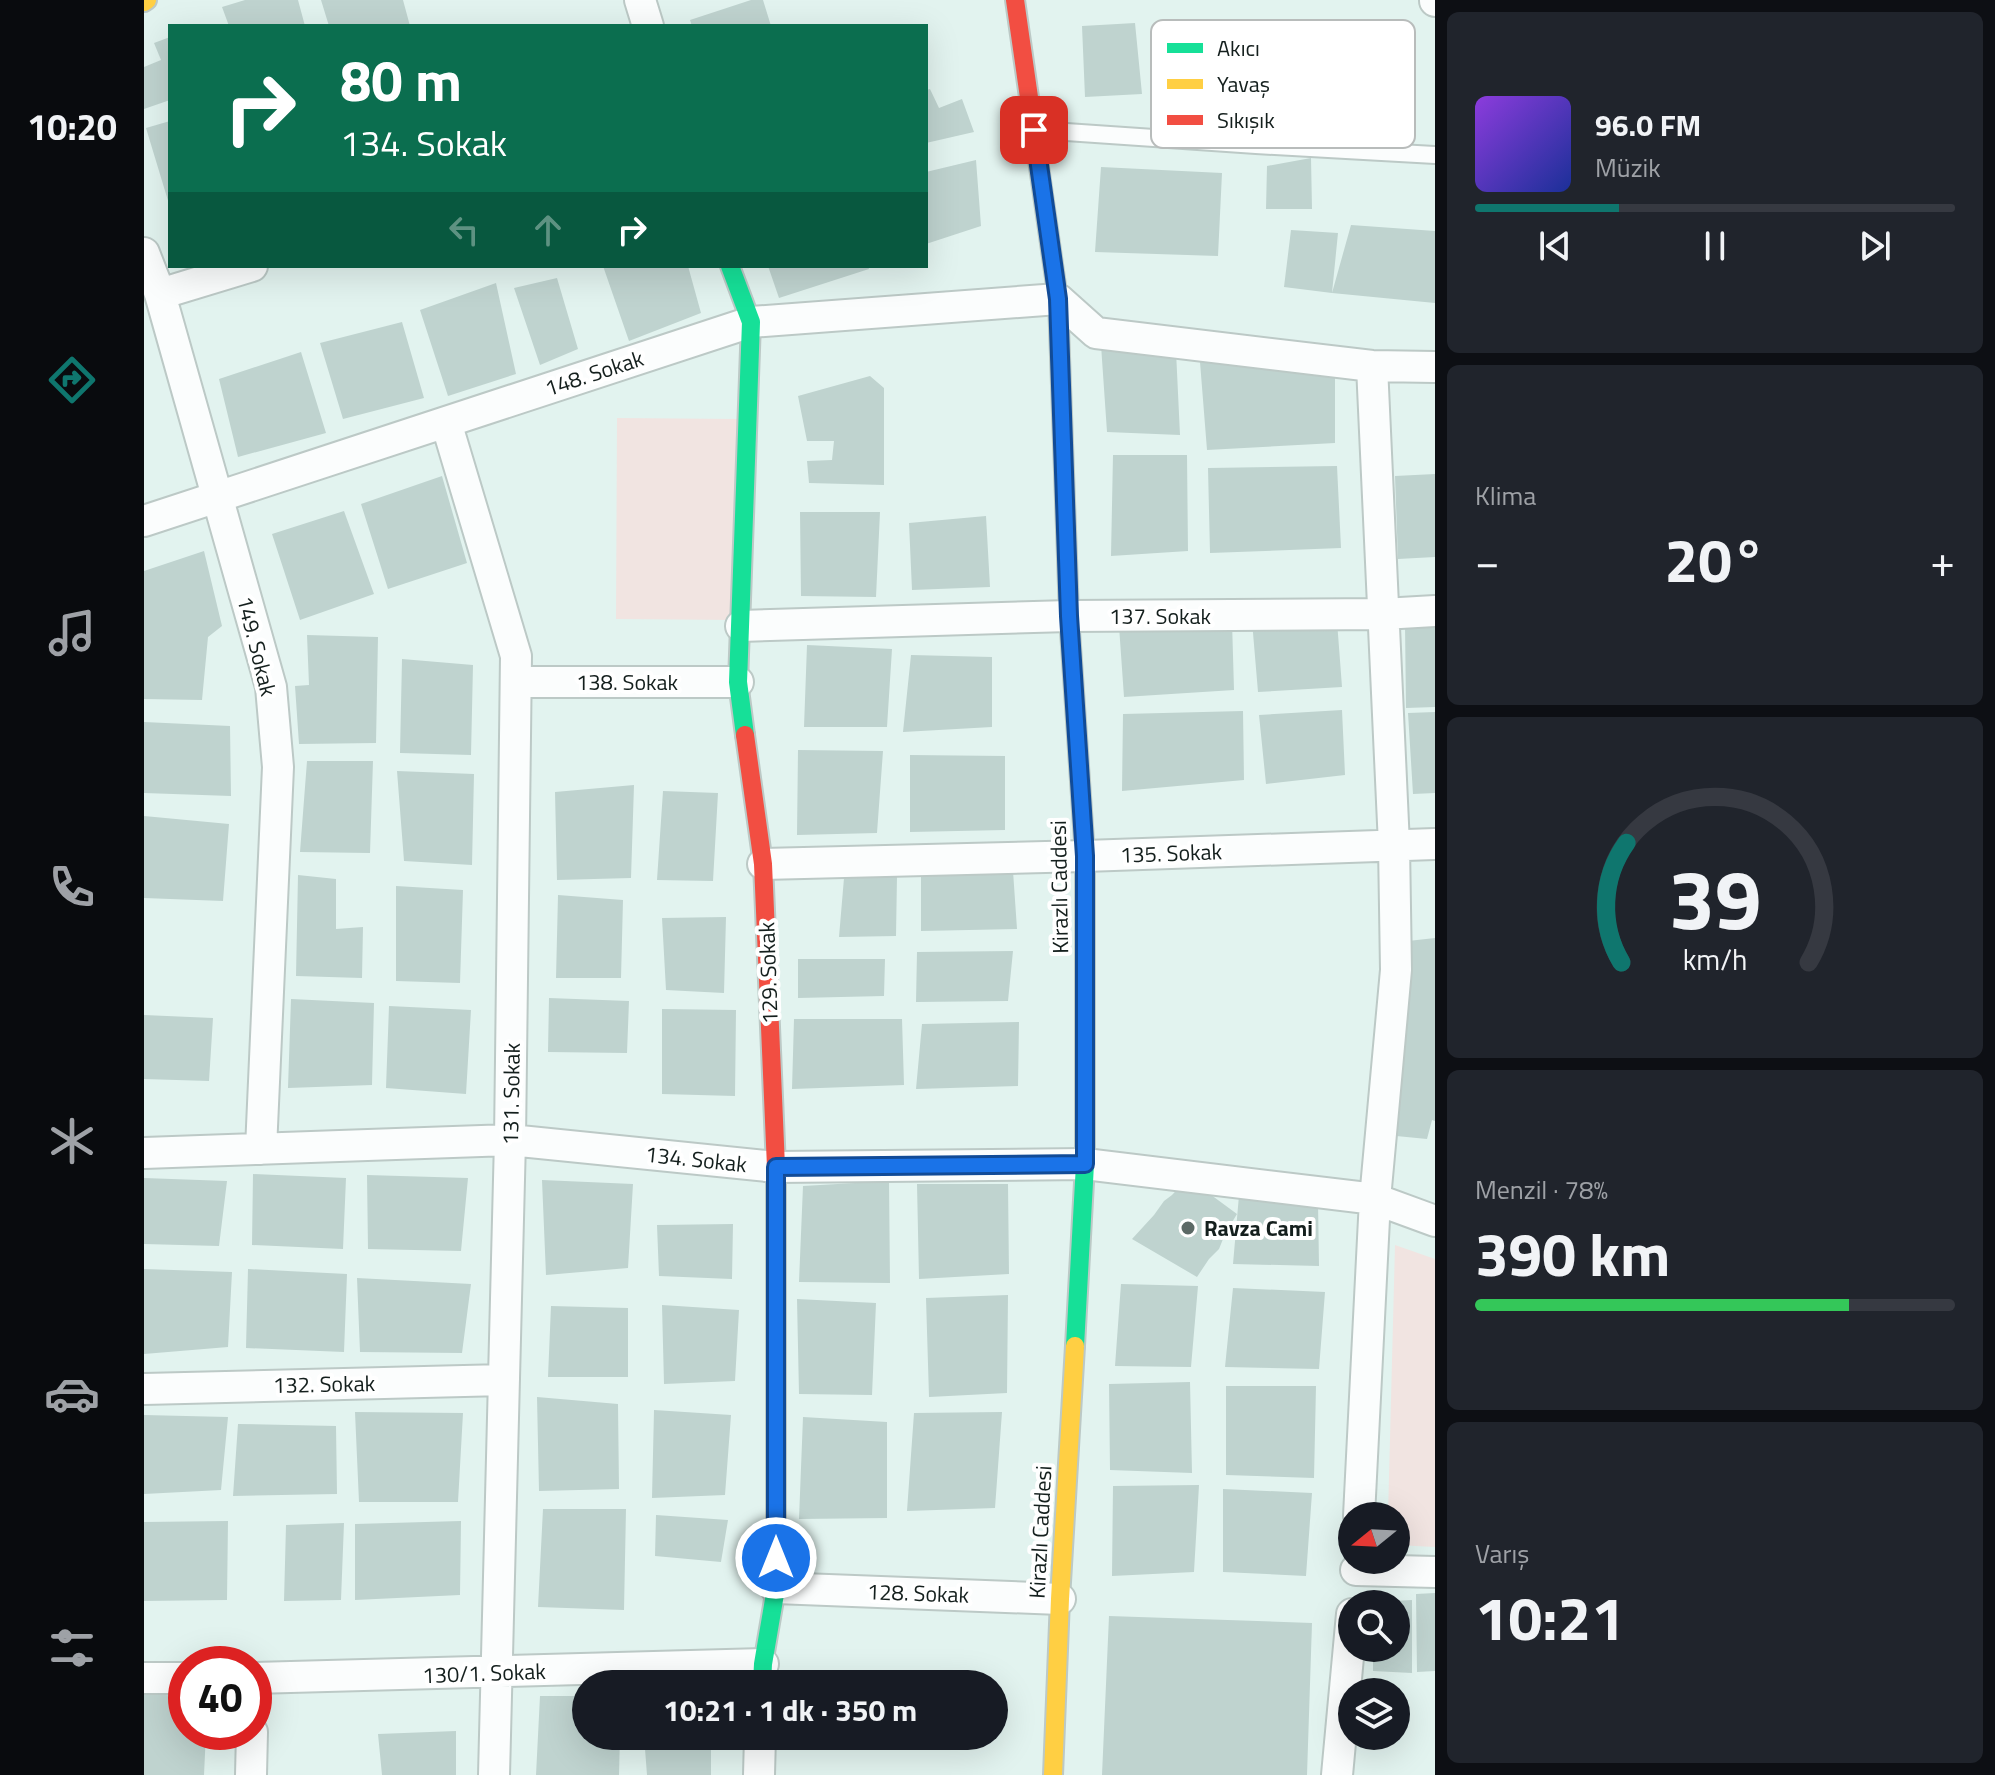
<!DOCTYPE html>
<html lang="tr">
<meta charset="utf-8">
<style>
body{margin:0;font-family:"Titillium Web",sans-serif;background:#20242c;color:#f1f3f6;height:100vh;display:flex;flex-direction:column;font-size:30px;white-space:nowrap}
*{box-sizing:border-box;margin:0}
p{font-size:26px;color:#9ea1a6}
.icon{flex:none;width:44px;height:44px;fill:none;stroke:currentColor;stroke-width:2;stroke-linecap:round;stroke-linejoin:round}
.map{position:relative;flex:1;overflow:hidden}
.sheet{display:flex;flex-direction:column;gap:12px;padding:12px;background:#0d0f14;width:560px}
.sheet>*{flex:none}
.hud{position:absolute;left:24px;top:24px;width:760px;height:244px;border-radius:0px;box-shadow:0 8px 32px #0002;background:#0b6e4f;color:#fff;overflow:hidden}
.needle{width:52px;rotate:252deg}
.tools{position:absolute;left:1194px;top:1502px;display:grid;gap:16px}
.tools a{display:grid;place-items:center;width:72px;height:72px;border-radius:50%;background:#171b24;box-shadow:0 8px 32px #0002;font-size:40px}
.speed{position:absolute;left:24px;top:1646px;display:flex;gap:16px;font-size:40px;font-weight:700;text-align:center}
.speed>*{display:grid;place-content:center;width:104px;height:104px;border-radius:50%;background:#171b24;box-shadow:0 8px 32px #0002;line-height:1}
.speed .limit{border:12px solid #d22;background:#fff;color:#111}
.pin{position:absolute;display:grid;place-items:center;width:68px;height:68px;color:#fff;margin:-34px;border-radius:16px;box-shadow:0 4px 12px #0006}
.me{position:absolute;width:88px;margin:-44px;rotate:0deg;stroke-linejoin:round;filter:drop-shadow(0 0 6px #0008)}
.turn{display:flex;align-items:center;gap:28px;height:168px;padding:0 40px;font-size:36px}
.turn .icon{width:104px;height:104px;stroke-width:2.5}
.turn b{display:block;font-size:56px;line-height:68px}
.lanes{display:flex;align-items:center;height:76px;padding:0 40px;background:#0003;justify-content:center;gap:40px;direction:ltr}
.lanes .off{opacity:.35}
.big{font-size:60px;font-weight:700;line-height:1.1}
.sheet .widget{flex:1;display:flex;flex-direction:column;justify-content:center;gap:12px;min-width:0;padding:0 28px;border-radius:12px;background:#20242c}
.sheet .dial{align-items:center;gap:0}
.dial svg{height:208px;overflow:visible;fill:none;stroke:#363941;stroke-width:7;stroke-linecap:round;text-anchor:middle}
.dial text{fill:#f1f3f6;stroke:none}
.song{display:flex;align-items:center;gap:24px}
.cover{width:96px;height:96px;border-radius:12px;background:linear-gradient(135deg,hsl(270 70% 55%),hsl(230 70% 35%))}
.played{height:8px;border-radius:4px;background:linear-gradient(90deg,#0f766e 30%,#363941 30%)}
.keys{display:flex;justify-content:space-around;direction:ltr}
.heat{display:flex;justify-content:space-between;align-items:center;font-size:44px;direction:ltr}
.charge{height:12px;border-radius:6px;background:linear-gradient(90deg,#34c759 78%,#363941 0)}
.trip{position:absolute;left:428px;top:1670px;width:436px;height:80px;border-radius:40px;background:#171b24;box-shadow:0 8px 32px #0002;font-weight:700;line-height:80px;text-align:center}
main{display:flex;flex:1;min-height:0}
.dock{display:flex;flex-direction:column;width:144px;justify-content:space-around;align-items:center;background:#090b0e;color:#9ea1a6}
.dock .icon{width:56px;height:56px}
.dock .current{color:#0f766e}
.dock b{font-size:36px;color:#f1f3f6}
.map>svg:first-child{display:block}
.green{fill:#f1e4e1}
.building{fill:#bfd3cf}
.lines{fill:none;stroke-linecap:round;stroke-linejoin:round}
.lane-casing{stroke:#bcc9c6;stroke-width:20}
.street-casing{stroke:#bcc9c6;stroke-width:34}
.fast-casing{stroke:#bcc9c6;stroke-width:22}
.slow-casing{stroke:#bcc9c6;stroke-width:22}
.jam-casing{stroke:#bcc9c6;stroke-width:22}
.lane{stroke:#fbfdfd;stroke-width:16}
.street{stroke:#fbfdfd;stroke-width:30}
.fast{stroke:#16e098;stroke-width:18}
.slow{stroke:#ffcf43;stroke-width:18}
.jam{stroke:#f24e42;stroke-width:18}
.route-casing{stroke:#114b97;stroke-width:20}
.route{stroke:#1a73e8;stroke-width:14}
.poi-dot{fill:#5c6966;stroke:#fff;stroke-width:3}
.labels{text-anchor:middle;stroke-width:8;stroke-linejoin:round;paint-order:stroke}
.street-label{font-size:22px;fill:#141f1d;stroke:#fff}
.poi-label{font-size:22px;font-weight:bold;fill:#141f1d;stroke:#fff;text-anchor:start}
.key{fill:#fff;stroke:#b8bcbb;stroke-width:2}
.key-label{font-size:22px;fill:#141f1d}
</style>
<main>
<nav class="dock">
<b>10:20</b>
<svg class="icon current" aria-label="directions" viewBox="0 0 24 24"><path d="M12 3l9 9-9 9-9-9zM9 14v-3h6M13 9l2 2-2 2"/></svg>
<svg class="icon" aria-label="music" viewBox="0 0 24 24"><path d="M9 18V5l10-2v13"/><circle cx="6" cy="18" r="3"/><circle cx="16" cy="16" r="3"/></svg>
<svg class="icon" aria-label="phone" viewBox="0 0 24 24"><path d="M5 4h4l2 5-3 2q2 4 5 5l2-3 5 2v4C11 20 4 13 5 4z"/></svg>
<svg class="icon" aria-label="climate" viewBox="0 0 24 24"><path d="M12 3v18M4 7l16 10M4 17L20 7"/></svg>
<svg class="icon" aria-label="car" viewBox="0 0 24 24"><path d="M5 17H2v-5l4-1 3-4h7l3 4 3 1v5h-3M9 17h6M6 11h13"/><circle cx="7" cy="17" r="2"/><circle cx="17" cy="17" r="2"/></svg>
<svg class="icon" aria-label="filters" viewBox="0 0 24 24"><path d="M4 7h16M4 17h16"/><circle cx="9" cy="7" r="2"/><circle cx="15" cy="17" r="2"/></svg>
</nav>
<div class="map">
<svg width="1291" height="1775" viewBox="0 0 1291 1775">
<rect width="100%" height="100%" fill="#e2f3ef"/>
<path class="green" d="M 473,418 L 594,419 L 593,620 L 472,619 Z
M 1251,1245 L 1291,1259 L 1291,1547 L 1252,1545 L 1252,1516 L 1244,1516 Z"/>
<path class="building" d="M 101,0 L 154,0 L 161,26 L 85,26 L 78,7 Z
M 177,0 L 259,0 L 266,26 L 185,26 Z
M 607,0 L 619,0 L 627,26 L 548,26 L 546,20 Z
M 991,23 L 998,94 L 941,97 L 938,26 Z
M 26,37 L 26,100 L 0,109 L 0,67 L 17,60 L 10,43 Z
M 786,89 L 795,108 L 818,99 L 830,132 L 782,143 L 782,90 Z
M 26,121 L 26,204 L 25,204 L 2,128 Z
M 1167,158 L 1168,209 L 1122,209 L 1123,166 Z
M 832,160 L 837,226 L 782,244 L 782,172 Z
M 957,167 L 1078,173 L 1074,256 L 951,252 Z
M 1207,225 L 1291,231 L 1291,303 L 1188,293 L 1140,287 L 1147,230 L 1194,233 L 1188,293 Z
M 459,266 L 544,266 L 557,313 L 485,341 Z
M 624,266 L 724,266 L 725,269 L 635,298 Z
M 413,278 L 434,349 L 396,365 L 370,288 Z
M 352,283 L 372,374 L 304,396 L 276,310 Z
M 258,322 L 280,398 L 199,419 L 176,343 Z
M 957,345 L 1032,351 L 1036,435 L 963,432 Z
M 157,352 L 182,433 L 94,457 L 75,379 Z
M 1056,362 L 1191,374 L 1191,443 L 1063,450 Z
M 726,376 L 740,388 L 740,485 L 665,483 L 663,461 L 688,460 L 690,441 L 663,441 L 654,396 Z
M 969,455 L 1043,455 L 1044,551 L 967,556 Z
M 1193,466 L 1197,548 L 1066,553 L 1064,468 Z
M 1291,474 L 1291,557 L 1254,559 L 1251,476 Z
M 298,476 L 323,563 L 244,589 L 217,504 Z
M 200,511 L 230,594 L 156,620 L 128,534 Z
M 656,512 L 736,512 L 732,597 L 657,596 Z
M 842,516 L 846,587 L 768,590 L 765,523 Z
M 60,551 L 78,626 L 64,637 L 58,700 L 0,699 L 0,571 Z
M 1088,621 L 1090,690 L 980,697 L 975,626 Z
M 1108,621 L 1193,621 L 1198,687 L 1114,692 Z
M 1291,622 L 1291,707 L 1262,708 L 1261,624 Z
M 163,635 L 234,637 L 232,743 L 155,744 L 151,686 L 165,685 Z
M 663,645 L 748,649 L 743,727 L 660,727 Z
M 767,655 L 848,657 L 848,727 L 759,732 Z
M 258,659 L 329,665 L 327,755 L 256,753 Z
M 1198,710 L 1201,775 L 1122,784 L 1115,715 Z
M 1099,711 L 1100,780 L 978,791 L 979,714 Z
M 1291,712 L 1291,793 L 1269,794 L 1264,713 Z
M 0,722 L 86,726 L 87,796 L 0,793 Z
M 654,750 L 739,751 L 733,833 L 653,835 Z
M 766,755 L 861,756 L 861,830 L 766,832 Z
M 163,761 L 229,761 L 226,853 L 156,852 Z
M 253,771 L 330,774 L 328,865 L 260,861 Z
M 490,785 L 487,878 L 413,880 L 411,792 Z
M 519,791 L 574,793 L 569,881 L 513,880 Z
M 0,816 L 85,824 L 79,901 L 0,898 Z
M 869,871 L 873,929 L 777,931 L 777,875 Z
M 154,875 L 192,879 L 192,929 L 219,927 L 218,978 L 152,976 Z
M 753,876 L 752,936 L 695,937 L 700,878 Z
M 252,886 L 319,890 L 316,983 L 252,981 Z
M 414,895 L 479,900 L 477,978 L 412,978 Z
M 582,917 L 580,993 L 522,990 L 518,918 Z
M 1291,938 L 1291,1121 L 1288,1120 L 1283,1139 L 1242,1135 L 1264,941 Z
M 869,951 L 864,1001 L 772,1002 L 773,952 Z
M 654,959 L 741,959 L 740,996 L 654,998 Z
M 405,998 L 485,1001 L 483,1053 L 404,1052 Z
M 147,999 L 230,1003 L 228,1085 L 144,1088 Z
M 245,1006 L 327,1010 L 322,1094 L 242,1088 Z
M 518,1009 L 592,1010 L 591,1096 L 518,1094 Z
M 0,1015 L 69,1018 L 65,1081 L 0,1079 Z
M 650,1019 L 758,1019 L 760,1085 L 648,1089 Z
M 875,1022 L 874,1086 L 772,1089 L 778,1024 Z
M 109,1174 L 202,1178 L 199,1249 L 108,1245 Z
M 223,1175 L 324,1178 L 317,1251 L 224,1249 Z
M 0,1178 L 83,1181 L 75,1246 L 0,1244 Z
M 1044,1178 L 1093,1214 L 1081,1234 L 1075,1249 L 1065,1259 L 1053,1277 L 988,1239 L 1010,1215 L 1020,1201 L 1028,1195 Z
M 398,1180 L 489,1184 L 484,1268 L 402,1275 Z
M 745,1181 L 746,1283 L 655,1282 L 659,1186 Z
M 773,1184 L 864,1184 L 865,1274 L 775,1279 Z
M 1096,1184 L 1174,1202 L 1175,1266 L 1089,1264 Z
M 589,1224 L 588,1279 L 515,1276 L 513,1225 Z
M 0,1269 L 88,1272 L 84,1347 L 0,1354 Z
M 104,1269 L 203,1274 L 200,1352 L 102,1348 Z
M 213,1278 L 327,1284 L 318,1353 L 216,1352 Z
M 977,1284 L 1054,1286 L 1047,1367 L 971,1366 Z
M 1089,1288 L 1181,1292 L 1175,1369 L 1081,1367 Z
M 864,1295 L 863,1393 L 785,1397 L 782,1298 Z
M 653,1299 L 732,1303 L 728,1395 L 655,1394 Z
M 518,1305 L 595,1310 L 591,1381 L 520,1384 Z
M 407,1306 L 484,1308 L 484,1377 L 404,1377 Z
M 1046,1382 L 1048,1473 L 966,1470 L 965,1384 Z
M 1082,1386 L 1172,1386 L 1170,1478 L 1082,1475 Z
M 393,1397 L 474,1404 L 475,1489 L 395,1491 Z
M 510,1410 L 587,1415 L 581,1495 L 508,1498 Z
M 211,1412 L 319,1413 L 314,1502 L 215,1502 Z
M 858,1412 L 851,1508 L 763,1511 L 770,1413 Z
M 0,1415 L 84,1417 L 77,1490 L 0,1494 Z
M 659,1417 L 743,1422 L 743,1518 L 655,1519 Z
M 94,1424 L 192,1426 L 193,1494 L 89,1496 Z
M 1055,1485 L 1050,1572 L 968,1576 L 969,1486 Z
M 1079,1489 L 1168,1493 L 1162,1576 L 1079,1572 Z
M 399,1509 L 482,1509 L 480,1610 L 394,1607 Z
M 512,1515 L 584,1520 L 577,1562 L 511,1556 Z
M 84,1521 L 83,1600 L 0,1601 L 0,1522 Z
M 317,1521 L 316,1595 L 211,1600 L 211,1524 Z
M 200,1523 L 197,1600 L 140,1601 L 142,1525 Z
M 1291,1593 L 1291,1671 L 1273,1672 L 1272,1594 Z
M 1268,1600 L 1268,1673 L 1229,1671 L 1229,1648 L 1252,1648 L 1252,1604 L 1232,1604 L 1232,1602 Z
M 965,1616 L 1168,1623 L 1163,1775 L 958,1775 Z
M 0,1694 L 42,1696 L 42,1732 L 62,1732 L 60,1775 L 0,1775 Z
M 396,1696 L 442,1696 L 442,1736 L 476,1736 L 475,1775 L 392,1775 Z
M 312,1731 L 312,1775 L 238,1775 L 234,1734 Z
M 500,1736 L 567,1736 L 567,1775 L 503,1775 Z"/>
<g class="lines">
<defs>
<path id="lane" d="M 893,130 L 1112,145 L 1291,155"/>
<path id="street" d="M 496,0 L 504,26
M 1291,0 L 1291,1
M 0,253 L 16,294 L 127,687 L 134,767 L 117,1149
M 16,294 L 108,266
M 302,422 L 372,656 L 366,1140 L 350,1775
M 0,521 L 607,322 L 914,299 L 952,333 L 1228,366 L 1291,367
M 597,626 L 925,616 L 1239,614 L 1291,611
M 372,682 L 594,682
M 619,864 L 941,856 L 1291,844
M 0,1153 L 366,1140 L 632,1167 L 941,1164 L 1231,1199 L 1291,1221
M 0,1389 L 360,1380
M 1215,1516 L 1231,1199 L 1252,970 L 1250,845 L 1228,366
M 1212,1570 L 1291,1572
M 632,1588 L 916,1599
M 0,1678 L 42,1678
M 110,1678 L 619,1664
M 107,1775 L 108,1732
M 615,1775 L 616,1736
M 1193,1775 L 1208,1614"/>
<path id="fast" d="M 586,266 L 607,322 L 594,682 L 601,735
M 922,529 L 925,616 L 941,856 L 941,1164 L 931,1346
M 618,1684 L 619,1664 L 632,1588 L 632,1269"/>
<path id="slow" d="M 0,2 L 3,0
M 909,1775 L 916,1599 L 931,1346"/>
<path id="jam" d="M 871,0 L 914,299 L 922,529
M 601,735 L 619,864 L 632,1167 L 632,1269"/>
</defs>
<use href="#lane" class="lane-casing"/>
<use href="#street" class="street-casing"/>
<use href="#fast" class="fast-casing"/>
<use href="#slow" class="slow-casing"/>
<use href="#jam" class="jam-casing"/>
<use href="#lane" class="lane"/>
<use href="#street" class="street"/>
<use href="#fast" class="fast"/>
<use href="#slow" class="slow"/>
<use href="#jam" class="jam"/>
</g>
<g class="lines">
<defs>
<path id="route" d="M 632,1558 L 632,1167 L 941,1164 L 941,856 L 925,616 L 914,299 L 890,130"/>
</defs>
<use href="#route" class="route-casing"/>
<use href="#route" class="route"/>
</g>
<circle class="poi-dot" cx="1044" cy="1228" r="8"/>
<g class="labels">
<g class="street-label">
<text transform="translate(450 373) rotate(-18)" y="8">148. Sokak</text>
<text x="1016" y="624">137. Sokak</text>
<text transform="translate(113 646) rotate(76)" y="8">149. Sokak</text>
<text x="483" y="690">138. Sokak</text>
<text transform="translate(1027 853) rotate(-2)" y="8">135. Sokak</text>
<text transform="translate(915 887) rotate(-91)" y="8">Kirazlı Caddesi</text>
<text transform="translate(624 973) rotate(-92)" y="8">129. Sokak</text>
<text transform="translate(367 1094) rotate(-89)" y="8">131. Sokak</text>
<text transform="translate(552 1159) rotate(6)" y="8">134. Sokak</text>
<text transform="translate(180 1384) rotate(-1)" y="8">132. Sokak</text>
<text transform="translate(896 1532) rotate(-87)" y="8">Kirazlı Caddesi</text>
<text transform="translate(774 1593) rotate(2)" y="8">128. Sokak</text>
<text transform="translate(340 1673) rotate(-2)" y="8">130/1. Sokak</text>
</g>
<g class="poi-label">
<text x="1060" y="1236">Ravza Cami</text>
</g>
</g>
<rect x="1007" y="20" width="264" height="128" rx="12" class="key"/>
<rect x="1023" y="43" width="36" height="10" fill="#16e098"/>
<rect x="1023" y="79" width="36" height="10" fill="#ffcf43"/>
<rect x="1023" y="115" width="36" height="10" fill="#f24e42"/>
<g class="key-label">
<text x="1073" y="56">Akıcı</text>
<text x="1073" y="92">Yavaş</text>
<text x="1073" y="128">Sıkışık</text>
</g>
</svg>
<div class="tools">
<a><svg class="needle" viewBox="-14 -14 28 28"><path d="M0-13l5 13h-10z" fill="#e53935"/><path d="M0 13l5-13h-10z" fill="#9ea1a6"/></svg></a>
<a><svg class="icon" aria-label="search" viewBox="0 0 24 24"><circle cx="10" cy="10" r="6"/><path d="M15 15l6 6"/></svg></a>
<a><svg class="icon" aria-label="layers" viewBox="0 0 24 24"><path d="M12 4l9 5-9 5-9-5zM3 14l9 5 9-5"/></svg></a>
</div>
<div class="speed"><div class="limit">40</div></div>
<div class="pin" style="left:890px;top:130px;background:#d93025"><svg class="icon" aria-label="arrive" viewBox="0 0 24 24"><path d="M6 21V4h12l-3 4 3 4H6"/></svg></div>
<svg class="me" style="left:632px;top:1558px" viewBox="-20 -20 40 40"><circle r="17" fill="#1a73e8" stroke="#fff" stroke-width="3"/><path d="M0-11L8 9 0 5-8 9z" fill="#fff"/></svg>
<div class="trip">10:21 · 1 dk · 350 m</div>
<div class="hud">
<div class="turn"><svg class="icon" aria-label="right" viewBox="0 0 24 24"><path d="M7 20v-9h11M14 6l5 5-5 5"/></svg><div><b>80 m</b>134. Sokak</div></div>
<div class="lanes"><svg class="icon off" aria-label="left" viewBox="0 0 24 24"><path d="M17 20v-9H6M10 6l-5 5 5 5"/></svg><svg class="icon off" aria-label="ahead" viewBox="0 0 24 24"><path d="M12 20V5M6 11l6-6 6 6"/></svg><svg class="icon" aria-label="right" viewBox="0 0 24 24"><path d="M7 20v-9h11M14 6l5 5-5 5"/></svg></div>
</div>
</div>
<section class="sheet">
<div class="widget">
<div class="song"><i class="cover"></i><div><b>96.0 FM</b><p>Müzik</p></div></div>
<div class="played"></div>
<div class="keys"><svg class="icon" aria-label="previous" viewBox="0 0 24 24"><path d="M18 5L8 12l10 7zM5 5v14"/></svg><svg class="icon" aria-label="pause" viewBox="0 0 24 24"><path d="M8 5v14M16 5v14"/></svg><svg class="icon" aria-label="next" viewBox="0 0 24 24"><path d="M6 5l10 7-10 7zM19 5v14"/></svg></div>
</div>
<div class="widget"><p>Klima</p>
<div class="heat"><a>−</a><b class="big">20°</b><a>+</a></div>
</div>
<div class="widget dial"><svg viewBox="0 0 100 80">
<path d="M14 69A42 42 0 1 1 86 69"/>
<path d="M14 69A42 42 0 0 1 16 23" stroke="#0f766e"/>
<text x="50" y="56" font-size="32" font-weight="700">39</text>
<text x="50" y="72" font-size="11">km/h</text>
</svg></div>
<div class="widget"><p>Menzil · 78%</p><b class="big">390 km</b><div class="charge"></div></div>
<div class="widget"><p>Varış</p><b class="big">10:21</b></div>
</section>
</main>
